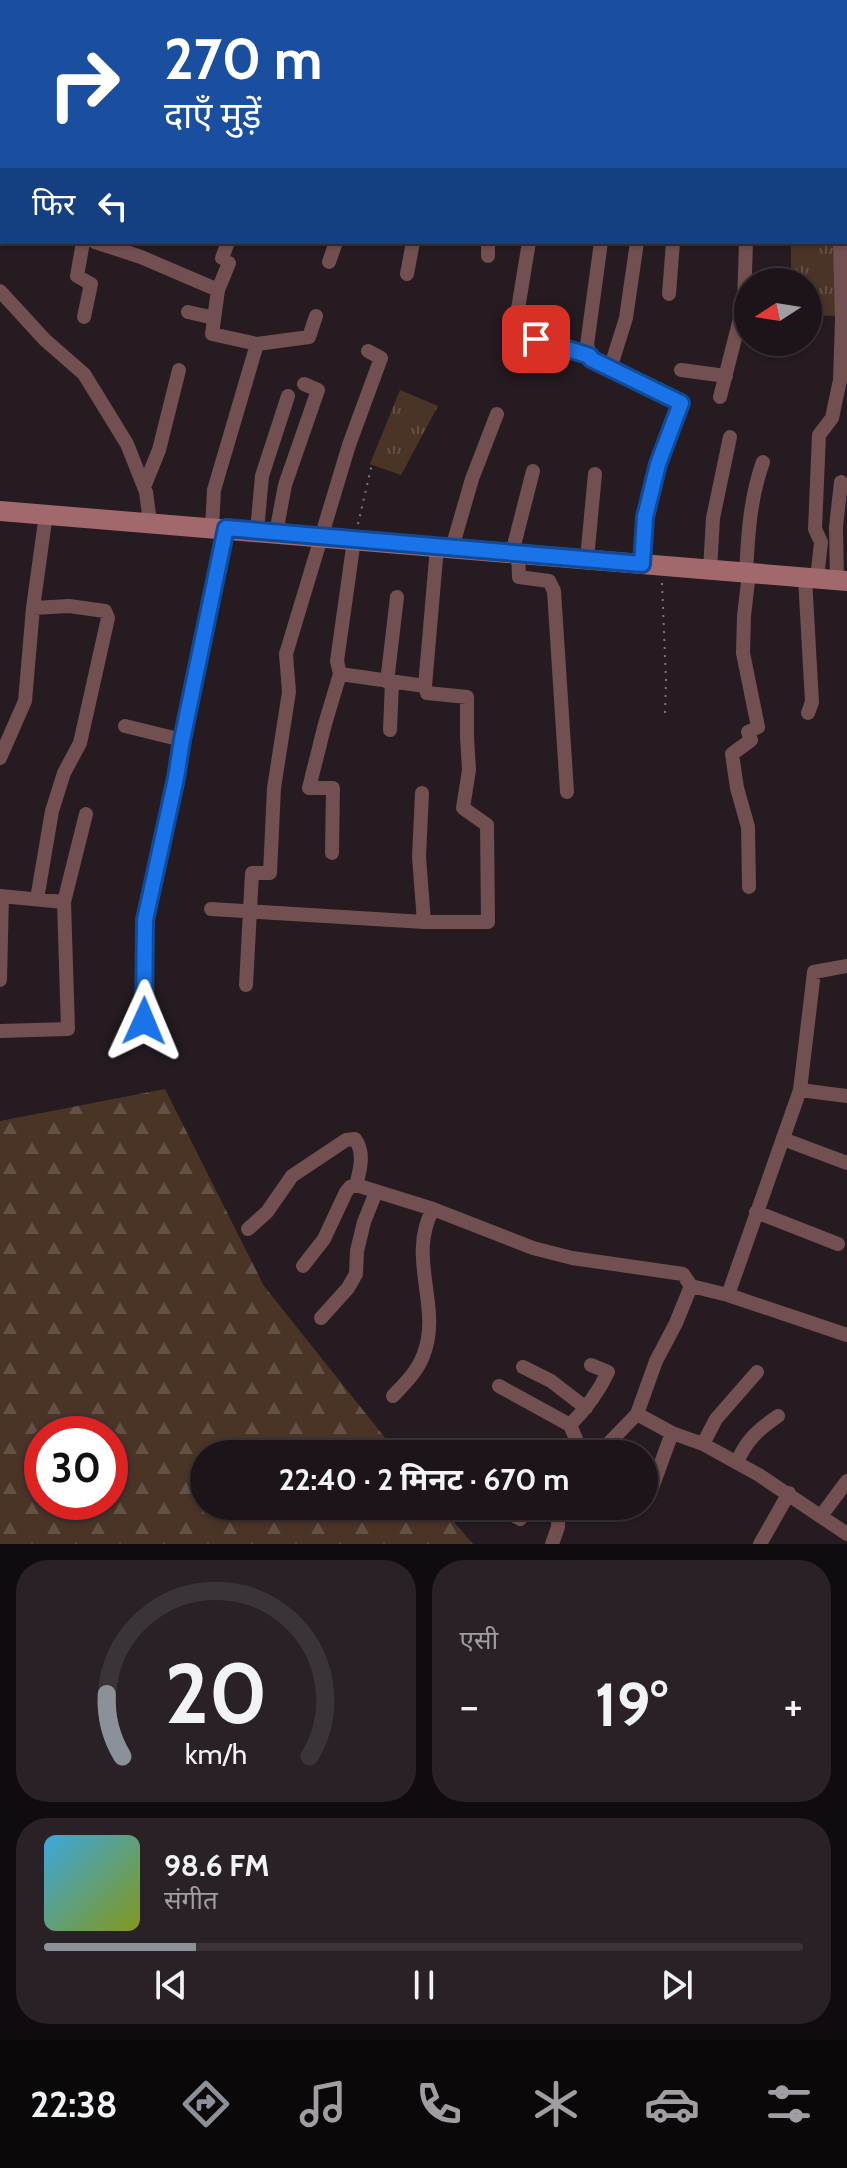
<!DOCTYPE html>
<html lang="hi">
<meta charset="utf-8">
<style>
body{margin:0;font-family:Cabin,"Noto Sans Devanagari",sans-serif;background:#292126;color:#f1f3f6;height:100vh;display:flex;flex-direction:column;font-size:30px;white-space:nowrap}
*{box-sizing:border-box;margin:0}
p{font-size:26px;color:#a09ea2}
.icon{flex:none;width:44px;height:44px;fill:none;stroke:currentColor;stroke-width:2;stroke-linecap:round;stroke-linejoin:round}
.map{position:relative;height:1544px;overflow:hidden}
.side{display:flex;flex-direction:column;gap:16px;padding:16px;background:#0f0b0e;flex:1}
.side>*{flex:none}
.guide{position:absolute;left:0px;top:0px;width:848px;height:244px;box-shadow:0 2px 6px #0004,0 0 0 2px #3a3338;background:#1a4fa0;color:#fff;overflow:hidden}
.needle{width:52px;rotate:258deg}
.controls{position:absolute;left:734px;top:268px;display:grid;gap:16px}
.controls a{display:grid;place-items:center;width:88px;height:88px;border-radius:50%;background:#1c1419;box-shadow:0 2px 6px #0004,0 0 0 2px #3a3338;font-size:40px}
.speed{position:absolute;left:24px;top:1416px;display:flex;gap:16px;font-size:40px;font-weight:700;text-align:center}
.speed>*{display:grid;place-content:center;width:104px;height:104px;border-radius:50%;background:#1c1419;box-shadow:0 2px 6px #0004,0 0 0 2px #3a3338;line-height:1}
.speed .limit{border:12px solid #d22;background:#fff;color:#111}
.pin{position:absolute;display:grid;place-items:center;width:68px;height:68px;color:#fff;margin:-34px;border-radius:16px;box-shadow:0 4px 12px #0006}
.me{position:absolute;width:88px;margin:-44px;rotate:1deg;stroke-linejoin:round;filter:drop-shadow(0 0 6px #0008)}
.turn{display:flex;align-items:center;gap:28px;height:168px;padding:0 32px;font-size:36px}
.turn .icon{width:104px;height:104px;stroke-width:2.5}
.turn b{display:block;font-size:56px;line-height:68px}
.then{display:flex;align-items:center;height:76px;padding:0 32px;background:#0003;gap:16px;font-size:30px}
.big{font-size:60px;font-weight:700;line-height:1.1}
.side .card{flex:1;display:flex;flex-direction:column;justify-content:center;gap:12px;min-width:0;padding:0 28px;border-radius:32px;background:#292126}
.side .dial{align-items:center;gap:0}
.dial svg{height:208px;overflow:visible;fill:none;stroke:#3a3338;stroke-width:7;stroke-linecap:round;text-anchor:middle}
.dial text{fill:#f1f3f6;stroke:none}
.song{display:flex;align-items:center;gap:24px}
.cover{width:96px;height:96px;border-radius:12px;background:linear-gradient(135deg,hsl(200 70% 55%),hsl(70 70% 35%))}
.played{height:8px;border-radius:4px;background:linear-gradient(90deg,#8c9099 20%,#3a3338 20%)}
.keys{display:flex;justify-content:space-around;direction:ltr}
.heat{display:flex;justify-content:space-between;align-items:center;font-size:44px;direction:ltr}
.side .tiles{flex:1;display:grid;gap:16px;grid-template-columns:1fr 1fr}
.card:last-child{grid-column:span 2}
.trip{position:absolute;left:190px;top:1440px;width:468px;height:80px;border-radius:40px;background:#1c1419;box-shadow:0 2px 6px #0004,0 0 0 2px #3a3338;font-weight:700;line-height:80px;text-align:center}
.dock{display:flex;height:128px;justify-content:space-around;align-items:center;background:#0b080a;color:#a09ea2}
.dock .icon{width:56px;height:56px}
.dock .on{color:#8c9099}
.dock b{font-size:36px;color:#f1f3f6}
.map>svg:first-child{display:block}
.grass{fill:url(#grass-tufts)}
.forest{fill:url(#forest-firs);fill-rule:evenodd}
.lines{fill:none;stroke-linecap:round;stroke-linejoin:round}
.canal{stroke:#313953;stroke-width:14}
.path{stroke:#7e757a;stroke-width:2;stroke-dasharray:2 6;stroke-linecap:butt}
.lane{stroke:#724f50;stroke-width:7}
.street{stroke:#724f50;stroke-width:14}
.secondary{stroke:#a2696c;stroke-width:20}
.highway{stroke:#e89094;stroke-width:24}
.route-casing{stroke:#114b97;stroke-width:20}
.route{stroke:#1a73e8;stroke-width:14}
</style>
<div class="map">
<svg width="847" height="1544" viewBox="0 0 847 1544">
<defs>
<pattern id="grass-tufts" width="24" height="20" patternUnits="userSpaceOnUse" patternTransform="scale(2)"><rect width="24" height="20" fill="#4a3426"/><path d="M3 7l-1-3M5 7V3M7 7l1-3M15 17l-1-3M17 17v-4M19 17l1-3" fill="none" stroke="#645145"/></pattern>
<pattern id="forest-firs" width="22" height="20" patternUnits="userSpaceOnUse" patternTransform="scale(2)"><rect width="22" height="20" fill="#4a3426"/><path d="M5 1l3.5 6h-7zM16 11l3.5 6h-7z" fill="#645145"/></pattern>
</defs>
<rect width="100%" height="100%" fill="#251b21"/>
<path class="grass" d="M 791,242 L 835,242 L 836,316 L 808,315 L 808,282 L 791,282 Z
M 400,390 L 438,406 L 401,475 L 370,464 Z"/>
<path class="forest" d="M 165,1089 L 264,1286 L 398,1454 L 204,1454 L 204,1506 L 440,1506 L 473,1544 L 0,1544 L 0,1121 ZM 42,1434 L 110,1434 L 110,1502 L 42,1502 Z"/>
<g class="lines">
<path class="canal" d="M 809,0 L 818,2
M 846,9 L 847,9"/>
<path class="path" d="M 358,524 L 372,464
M 662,583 L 666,681 L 665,713"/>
<path class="lane" d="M 14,2 L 14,0
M 794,2 L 795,0
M 2,147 L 2,146"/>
<path class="street" d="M 126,2 L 127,0
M 300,2 L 301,0
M 418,2 L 419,0
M 458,2 L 459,0
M 539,2 L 539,0
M 550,2 L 550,0
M 846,139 L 847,136
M 83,242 L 77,276 L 91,284 L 84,317
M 95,242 L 141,257 L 218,290
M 601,242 L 587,345 L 591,359 L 681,403 L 658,464 L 645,517 L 642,564
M 488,256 L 488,242
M 222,258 L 228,242
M 329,262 L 336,242
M 407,274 L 413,242
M 0,291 L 45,340 L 84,374 L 127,444 L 146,492 L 150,522
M 669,294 L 673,242
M 518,309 L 529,242
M 188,312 L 214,318
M 257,344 L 309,337 L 316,316
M 526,365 L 536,339 L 590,356
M 610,369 L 626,318 L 637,242
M 681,370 L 726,376
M 720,397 L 744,303 L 746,242
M 144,487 L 159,450 L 179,370
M 212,527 L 214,490 L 257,344 L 212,334 L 218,290 L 229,263
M 257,531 L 262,476 L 288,396
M 276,533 L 285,485 L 318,390 L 304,384
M 452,548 L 472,479 L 497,414
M 512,553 L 533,471
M 518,554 L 519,577 L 549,581 L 554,591 L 567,792
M 587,559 L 595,474
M 710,570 L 713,518 L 730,437
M 746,573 C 748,535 750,498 763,462
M 805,578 L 812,702 L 808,713
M 817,579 L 821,542 L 815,529 L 819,435 L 832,418 L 840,380 L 842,320 L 840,242
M 837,581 L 836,527 L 841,482
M 33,608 L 69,606 L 105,611 L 108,618 L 80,743 L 64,773 L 52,811 L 37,899
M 340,674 L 425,686
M 387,682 L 397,597
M 125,726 L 182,740
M 390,730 L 392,682
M 0,758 L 25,701 L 33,608 L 46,514
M 422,793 L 419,857 L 424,922
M 332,853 L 333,788 L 309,788 L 325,724 L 340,674 L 337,661 L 354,540
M 749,887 L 748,827 L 737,788 L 732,754 L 751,740 L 748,732 L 758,727 L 743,653 L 744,616 L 749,573
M 0,896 L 64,902
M 211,909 L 424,922 L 488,922 L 487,825 L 463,808 L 469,770 L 467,737 L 467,697 L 427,693 L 425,686 L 437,547
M 0,980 L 2,896
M 246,985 L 252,873 L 270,873 L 274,788 L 289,692 L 286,654 L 349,445 L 381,358 L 368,351
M 144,1021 L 145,920 L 176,778 L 182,740 L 226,528
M 0,1031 L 68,1029 L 64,902 L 86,814
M 800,1090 L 847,1096
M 783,1139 L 847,1163
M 756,1212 L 838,1244
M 248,1229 L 267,1212 L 292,1176 L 346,1140 L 355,1139 C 365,1152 360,1171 356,1185
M 303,1266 L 324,1239 L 346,1192 L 350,1187 L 356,1185 L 433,1209 L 533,1248 L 572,1258 L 683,1274 L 691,1286 L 728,1295 L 847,1335
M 728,1295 L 800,1090 L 814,972 L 847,966
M 321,1318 L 348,1288 L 356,1274 L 357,1251 L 364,1222 L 376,1192
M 523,1367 L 551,1381 L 586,1408
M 499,1386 L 570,1425 L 582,1453
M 393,1396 C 404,1384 417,1372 423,1356 C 443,1308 406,1258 433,1209
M 637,1414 L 672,1433 L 703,1444 L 759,1475 L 847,1534
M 570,1425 C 586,1409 598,1393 608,1372 L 591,1365
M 703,1444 L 716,1419 L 757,1372
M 582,1454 L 605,1447 L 637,1414 L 656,1361 L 676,1323 L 691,1286
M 737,1463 C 745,1441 759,1429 778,1416
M 649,1496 L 672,1433
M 497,1506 L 520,1519 L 532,1506
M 821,1516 L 847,1481
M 552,1544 L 558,1527 L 559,1506
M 760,1544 L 789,1493"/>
<path class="secondary" d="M 0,511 L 847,581"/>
<path class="highway" d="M 650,0 L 666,2
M 754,0 L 764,2
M 846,37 L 847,37"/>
</g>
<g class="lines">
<defs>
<path id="route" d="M 144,1021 L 145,920 L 176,778 L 182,740 L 226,528 L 642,564 L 645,517 L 658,464 L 681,403 L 591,359 L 590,356 L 536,339"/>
</defs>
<use href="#route" class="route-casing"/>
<use href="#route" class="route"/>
</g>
</svg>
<div class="controls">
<a><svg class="needle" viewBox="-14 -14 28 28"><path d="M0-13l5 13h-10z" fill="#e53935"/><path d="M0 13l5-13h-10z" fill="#a09ea2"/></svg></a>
</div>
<div class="speed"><div class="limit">30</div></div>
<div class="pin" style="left:536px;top:339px;background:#d93025"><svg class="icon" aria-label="arrive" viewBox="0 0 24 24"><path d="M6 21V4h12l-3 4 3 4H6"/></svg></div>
<svg class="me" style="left:144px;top:1021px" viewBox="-20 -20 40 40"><path d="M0-17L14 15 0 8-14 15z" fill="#1a73e8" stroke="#fff" stroke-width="4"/></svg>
<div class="trip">22:40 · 2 मिनट · 670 m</div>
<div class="guide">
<div class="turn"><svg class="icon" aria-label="right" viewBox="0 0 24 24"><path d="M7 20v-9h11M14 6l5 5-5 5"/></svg><div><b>270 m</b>दाएँ मुड़ें</div></div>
<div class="then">फिर<svg class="icon" aria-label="left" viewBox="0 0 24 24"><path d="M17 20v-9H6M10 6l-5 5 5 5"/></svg></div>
</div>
</div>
<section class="side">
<div class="tiles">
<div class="card dial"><svg viewBox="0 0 100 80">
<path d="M14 69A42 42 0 1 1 86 69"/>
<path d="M14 69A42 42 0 0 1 8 45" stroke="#8c9099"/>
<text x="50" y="56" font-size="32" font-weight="700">20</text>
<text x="50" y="72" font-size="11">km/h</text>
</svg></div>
<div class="card"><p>एसी</p>
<div class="heat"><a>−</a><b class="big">19°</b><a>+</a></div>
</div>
<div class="card">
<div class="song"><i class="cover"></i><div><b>98.6 FM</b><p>संगीत</p></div></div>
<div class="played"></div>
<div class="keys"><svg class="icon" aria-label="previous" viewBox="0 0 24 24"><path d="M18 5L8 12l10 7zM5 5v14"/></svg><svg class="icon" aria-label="pause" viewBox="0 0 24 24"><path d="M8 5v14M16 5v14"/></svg><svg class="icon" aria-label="next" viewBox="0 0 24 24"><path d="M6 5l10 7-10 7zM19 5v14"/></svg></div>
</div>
</div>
</section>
<nav class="dock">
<b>22:38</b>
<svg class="icon on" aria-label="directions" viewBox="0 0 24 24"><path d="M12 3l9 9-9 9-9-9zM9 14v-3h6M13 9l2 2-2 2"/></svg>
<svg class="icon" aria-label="music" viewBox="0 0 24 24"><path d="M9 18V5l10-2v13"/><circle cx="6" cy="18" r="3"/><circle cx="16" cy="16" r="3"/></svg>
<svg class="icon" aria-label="phone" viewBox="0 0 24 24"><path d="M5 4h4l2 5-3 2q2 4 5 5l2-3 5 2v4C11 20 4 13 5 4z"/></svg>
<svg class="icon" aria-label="climate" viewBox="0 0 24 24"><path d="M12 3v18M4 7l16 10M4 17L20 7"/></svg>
<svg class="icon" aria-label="car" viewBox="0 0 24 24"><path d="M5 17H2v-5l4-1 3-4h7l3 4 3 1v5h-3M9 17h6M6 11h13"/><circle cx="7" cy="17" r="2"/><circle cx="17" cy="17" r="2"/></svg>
<svg class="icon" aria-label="filters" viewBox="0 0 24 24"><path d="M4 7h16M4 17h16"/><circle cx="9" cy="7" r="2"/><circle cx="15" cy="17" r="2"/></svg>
</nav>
